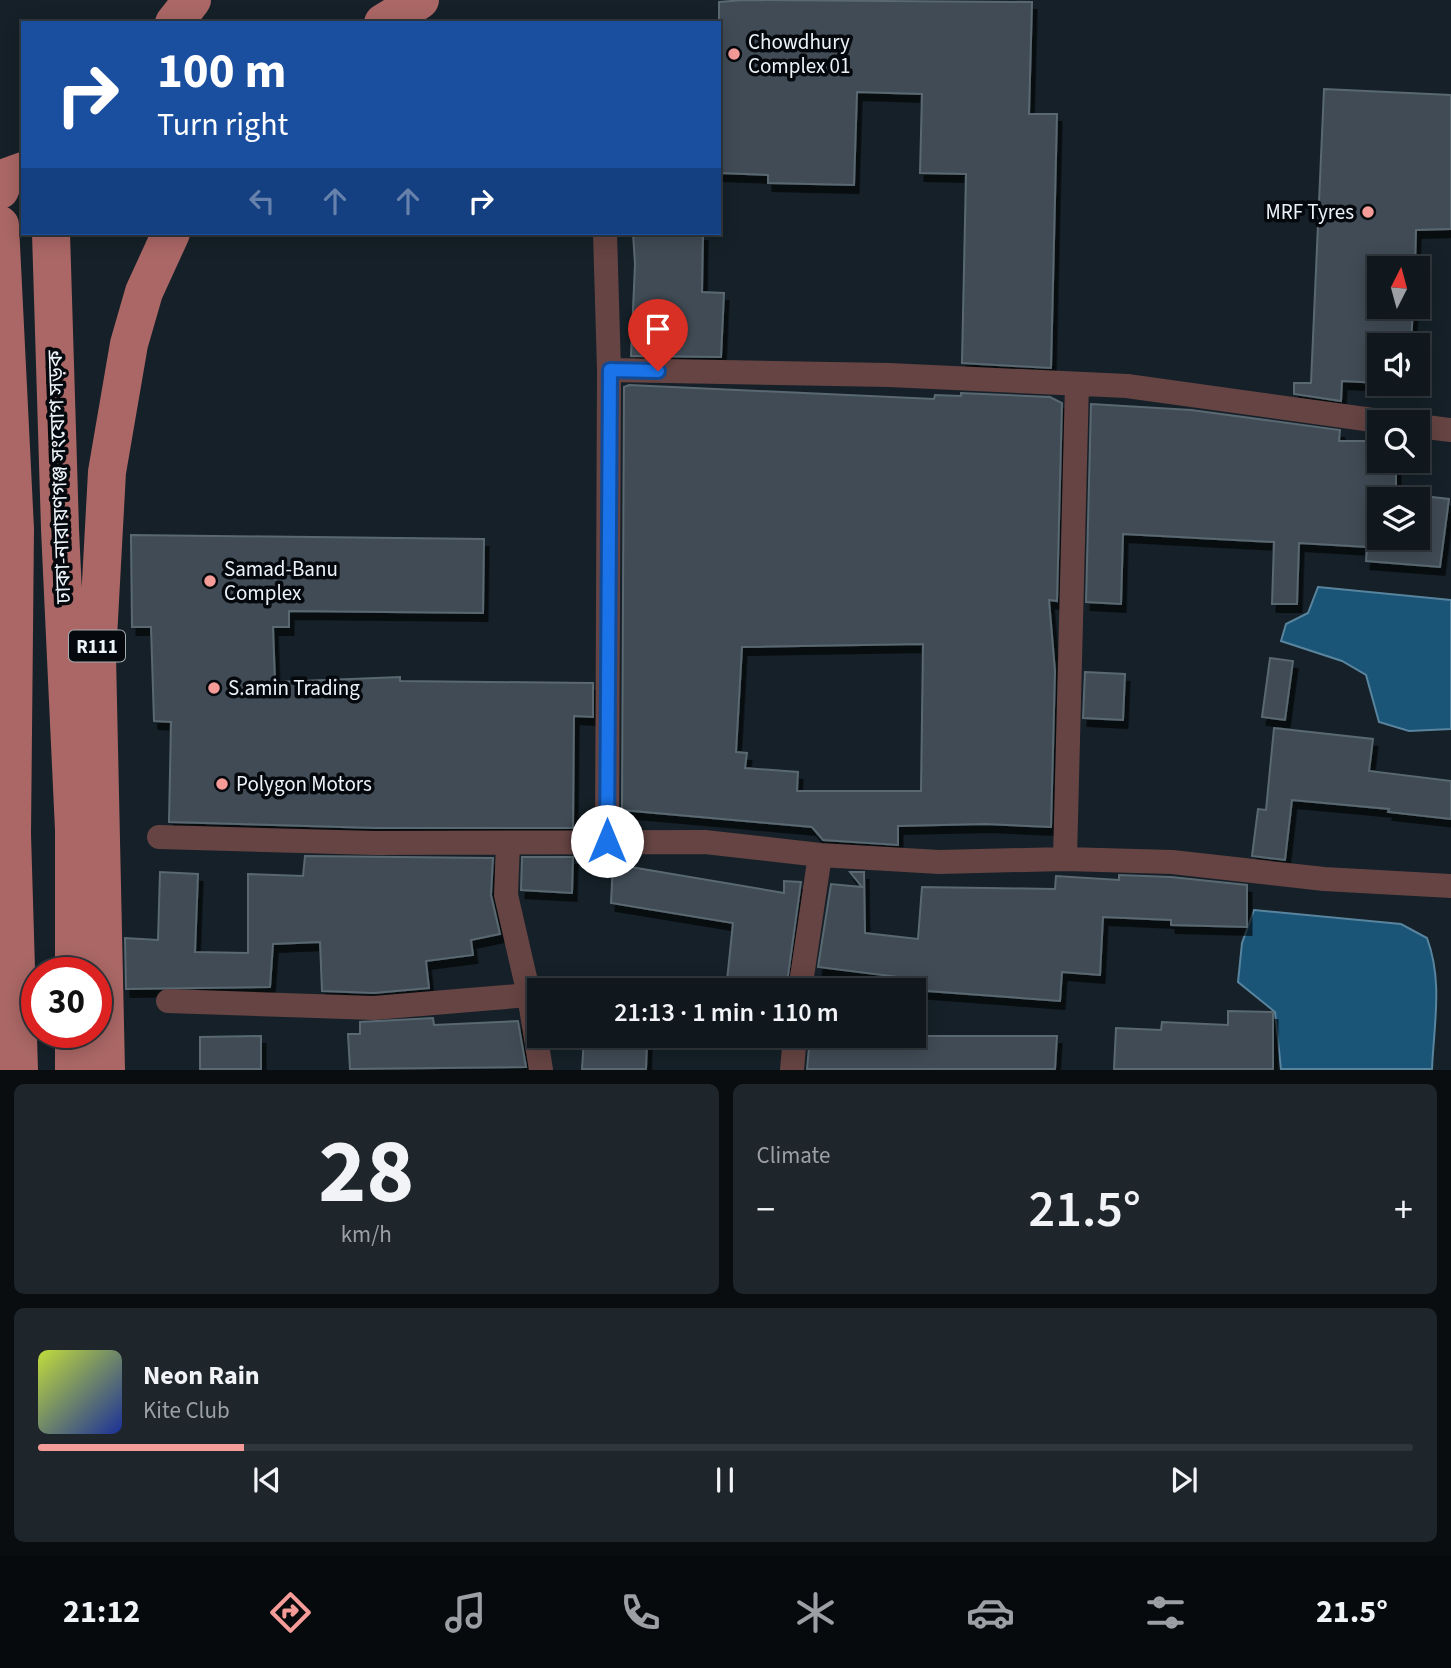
<!DOCTYPE html>
<meta charset="utf-8">
<style>
body{margin:0;font-family:"Source Sans 3","Noto Sans Bengali",sans-serif;background:#1e252b;color:#f1f3f6;height:100vh;display:flex;flex-direction:column;font-size:26px;white-space:nowrap}
*{box-sizing:border-box;margin:0}
p{font-size:23px;color:#9ca0a4}
.icon{flex:none;width:38px;height:38px;fill:none;stroke:currentColor;stroke-width:2;stroke-linecap:round;stroke-linejoin:round}
.map{position:relative;height:1070px;overflow:hidden}
.details{display:flex;flex-direction:column;gap:14px;padding:14px;background:#090d10;flex:1}
.details>*{flex:none}
.guide{position:absolute;left:21px;top:21px;width:700px;height:214px;border-radius:0px;box-shadow:0 4px 18px #0003,0 0 0 2px #30373c;background:#1a4fa0;color:#fff;overflow:hidden}
.needle{width:46px;rotate:6deg}
.buttons{position:absolute;left:1367px;top:256px;display:grid;gap:14px}
.buttons a{display:grid;place-items:center;width:63px;height:63px;border-radius:0px;background:#10181e;box-shadow:0 4px 18px #0003,0 0 0 2px #30373c;font-size:35px}
.speed{position:absolute;left:21px;top:957px;display:flex;gap:14px;font-size:35px;font-weight:700;text-align:center}
.speed>*{display:grid;place-content:center;width:91px;height:91px;border-radius:50%;background:#10181e;box-shadow:0 4px 18px #0003,0 0 0 2px #30373c;line-height:1}
.speed .limit{border:10px solid #d22;background:#fff;color:#111}
.pin{position:absolute;display:grid;place-items:center;width:60px;height:60px;color:#fff;margin:-72px -30px;border-radius:50% 50% 50% 0;rotate:-45deg;box-shadow:0 0 7px #0007}
.pin .icon{rotate:45deg}
.me{position:absolute;width:77px;margin:-38px;rotate:0deg;stroke-linejoin:round;filter:drop-shadow(0 0 5px #0008)}
.turn{display:flex;align-items:center;gap:24px;height:147px;padding:0 21px;font-size:32px}
.turn .icon{width:91px;height:91px;stroke-width:2.5}
.turn b{display:block;font-size:49px;line-height:60px}
.lanes{display:flex;align-items:center;height:66px;padding:0 21px;background:#0003;justify-content:center;gap:35px;direction:ltr}
.lanes .off{opacity:.35}
.big{font-size:52px;font-weight:600;line-height:1.1}
.details .card{flex:1;display:flex;flex-direction:column;justify-content:center;gap:10px;min-width:0;padding:0 24px;border-radius:10px;background:#1e252b}
.details .dial{align-items:center;gap:0}
.dial b{font-size:91px;line-height:1}
.song{display:flex;align-items:center;gap:21px}
.cover{width:84px;height:84px;border-radius:10px;background:linear-gradient(135deg,hsl(70 70% 55%),hsl(230 70% 35%))}
.played{height:7px;border-radius:4px;background:linear-gradient(90deg,#f59b98 15%,#30373c 15%)}
.keys{display:flex;justify-content:space-around;direction:ltr}
.heat{display:flex;justify-content:space-between;align-items:center;font-size:38px;direction:ltr}
.details .tiles{flex:1;display:grid;gap:14px;grid-template-columns:1fr 1fr}
.card:last-child{grid-column:span 2}
.trip{position:absolute;left:527px;top:978px;width:399px;height:70px;border-radius:0px;background:#10181e;box-shadow:0 4px 18px #0003,0 0 0 2px #30373c;font-weight:600;line-height:70px;text-align:center}
.menu{display:flex;height:112px;justify-content:space-around;align-items:center;background:#060a0c;color:#9ca0a4}
.menu .icon{width:49px;height:49px}
.menu .active{color:#f59b98}
.menu b{font-size:32px;color:#f1f3f6}
.map>svg:first-child{display:block}
.water{fill:#1a5577;stroke:#59849e;stroke-width:2}
.building{fill:#3f4c54;stroke:#5a6871;stroke-width:2;fill-rule:evenodd;filter:url(#shadow)}
.lines{fill:none;stroke-linecap:round;stroke-linejoin:round}
.street{stroke:#654443;stroke-width:24}
.primary{stroke:#aa6765;stroke-width:38}
.route-casing{stroke:#114b97;stroke-width:18}
.route{stroke:#1a73e8;stroke-width:12}
.poi-dot{fill:#f59b98;stroke:#05090d;stroke-width:2.5}
.labels{text-anchor:middle;stroke-width:7;stroke-linejoin:round;paint-order:stroke}
.shield{fill:#05090d;stroke:#a6adb2;stroke-width:2}
.shield-label{font-size:19px;font-weight:bold;fill:#ebf3f8}
.poi-label{font-size:21px;fill:#ebf3f8;stroke:#05090d;text-anchor:start}
.street-label{font-size:21px;fill:#ebf3f8;stroke:#05090d}
</style>
<div class="map">
<svg width="1451" height="1070" viewBox="0 0 1451 1070">
<defs>
<filter id="shadow"><feDropShadow dx="4.5" dy="8" stdDeviation="0" flood-color="#0009"/></filter>
</defs>
<rect width="100%" height="100%" fill="#152028"/>
<path class="water" d="M 1318,587 L 1451,600 L 1451,729 L 1409,731 L 1379,722 L 1366,675 L 1342,661 L 1281,641 L 1286,624 L 1308,613 Z
M 1254,910 L 1401,924 L 1427,938 C 1443,981 1434,1024 1432,1069 L 1281,1069 L 1275,1012 L 1238,982 L 1242,943 Z"/>
<path class="building" d="M 744,0 L 1032,2 L 1029,114 L 1057,114 L 1051,368 L 962,363 L 966,174 L 920,173 L 922,94 L 857,92 L 854,185 L 768,183 L 768,175 L 719,173 L 719,2 Z
M 1324,89 L 1451,95 L 1451,229 L 1416,230 L 1415,268 L 1379,268 L 1379,306 L 1413,306 L 1411,345 L 1379,345 L 1379,383 L 1342,381 L 1341,401 L 1294,394 L 1294,383 L 1311,383 Z
M 633,233 L 703,233 L 702,292 L 724,293 L 721,357 L 631,356 L 635,264 Z
M 629,385 L 934,399 L 935,395 L 961,396 L 961,393 L 1050,397 L 1062,403 L 1057,601 L 1049,600 L 1055,671 L 1051,827 L 985,824 L 898,826 L 898,845 L 823,840 L 812,827 L 622,810 L 624,387 ZM 923,644 L 921,791 L 797,791 L 798,772 L 745,768 L 747,753 L 736,752 L 742,647 Z
M 1091,404 L 1191,410 L 1340,430 L 1339,441 L 1379,441 L 1379,460 L 1396,460 L 1396,493 L 1449,499 L 1440,567 L 1366,561 L 1367,547 L 1299,543 L 1297,604 L 1272,604 L 1274,542 L 1123,534 L 1121,604 L 1086,602 ZM 1379,499 L 1418,499 L 1418,537 L 1379,537 Z
M 131,535 L 484,539 L 483,613 L 289,611 L 289,627 L 273,627 L 275,682 L 400,677 L 400,681 L 593,683 L 593,717 L 574,716 L 573,828 L 375,828 L 169,822 L 171,722 L 154,721 L 151,627 L 132,627 Z
M 1270,658 L 1293,661 L 1285,720 L 1262,717 Z
M 1085,672 L 1125,674 L 1123,720 L 1083,718 Z
M 1274,728 L 1373,739 L 1369,771 L 1451,781 L 1451,819 L 1388,812 L 1389,809 L 1292,800 L 1285,860 L 1252,856 L 1258,809 L 1266,810 Z
M 305,856 L 493,858 L 491,895 L 500,934 L 471,940 L 473,955 L 426,961 L 429,988 L 374,993 L 322,991 L 320,942 L 273,944 L 270,987 L 126,989 L 125,938 L 158,940 L 160,872 L 198,874 L 195,952 L 248,953 L 248,874 L 303,876 Z
M 522,857 L 573,857 L 572,893 L 521,890 Z
M 613,864 L 784,893 L 784,881 L 801,882 L 786,990 L 726,990 L 733,923 L 611,903 Z
M 850,872 L 864,872 L 865,933 L 918,939 L 922,887 L 1055,889 L 1056,876 L 1119,880 L 1119,875 L 1171,877 L 1247,885 L 1247,927 L 1171,925 L 1171,920 L 1103,917 L 1100,975 L 1062,972 L 1060,1001 L 914,990 L 915,979 L 818,967 L 831,884 L 862,887 Z
M 1228,1011 L 1273,1012 L 1273,1069 L 1114,1069 L 1116,1028 L 1161,1030 L 1162,1022 L 1228,1025 Z
M 433,1018 L 434,1025 L 518,1021 L 526,1067 L 350,1069 L 348,1034 L 360,1034 L 360,1022 Z
M 261,1036 L 261,1069 L 200,1069 L 200,1037 Z
M 810,1036 L 1057,1036 L 1055,1069 L 807,1069 Z
M 584,1039 L 647,1043 L 646,1069 L 582,1069 Z"/>
<g class="lines">
<path class="street" d="M 605,233 L 609,370 L 607,841
M 609,370 L 889,375 L 1127,386 L 1387,422
M 1418,426 L 1451,430
M 159,837 L 375,843 L 705,842 L 820,855 L 939,862 L 1065,859 L 1172,862 L 1324,879 L 1451,886
M 508,844 L 506,895 L 529,995 L 541,1070
M 1065,859 L 1077,384
M 800,990 L 820,855
M 168,1001 L 374,1008 L 529,995
M 792,1070 L 795,1036"/>
<path class="primary" d="M 174,23 L 192,0
M 383,23 L 420,0
M 0,190 L 4,178 L 23,171
M 0,225 L 15,529 L 12,834 L 19,1070
M 51,233 L 60,529 L 74,830 L 74,973
M 74,1032 L 74,1070
M 106,1070 L 97,656 L 107,472 L 129,344 L 144,292 L 171,233"/>
</g>
<g class="lines">
<defs>
<path id="route" d="M 607,841 L 610,370 L 658,371"/>
</defs>
<use href="#route" class="route-casing"/>
<use href="#route" class="route"/>
</g>
<g class="poi-dot">
<circle cx="734" cy="54" r="7"/>
<circle cx="1368" cy="212" r="7"/>
<circle cx="210" cy="581" r="7"/>
<circle cx="214" cy="688" r="7"/>
<circle cx="222" cy="784" r="7"/>
</g>
<g class="labels">
<rect class="shield" x="69" y="630.5" width="56" height="31" rx="5"/>
<g class="shield-label">
<text x="97" y="653">R111</text>
</g>
<g class="poi-label">
<text x="748" y="49">Chowdhury<tspan x="748" dy="24">Complex 01</tspan></text>
<text x="1354" y="219" text-anchor="end">MRF Tyres</text>
<text x="224" y="576">Samad-Banu<tspan x="224" dy="24">Complex</tspan></text>
<text x="228" y="695">S.amin Trading</text>
<text x="236" y="791">Polygon Motors</text>
</g>
<g class="street-label">
<text transform="translate(59 477) rotate(-92)" y="7">ঢাকা-নারায়ণগঞ্জ সংযোগ সড়ক</text>
</g>
</g>
</svg>
<div class="buttons">
<a><svg class="needle" viewBox="-14 -14 28 28"><path d="M0-13l5 13h-10z" fill="#e53935"/><path d="M0 13l5-13h-10z" fill="#9ca0a4"/></svg></a>
<a><svg class="icon" aria-label="sound" viewBox="0 0 24 24"><path d="M4 9h4l5-4v14l-5-4H4zM17 9q2 3 0 6"/></svg></a>
<a><svg class="icon" aria-label="search" viewBox="0 0 24 24"><circle cx="10" cy="10" r="6"/><path d="M15 15l6 6"/></svg></a>
<a><svg class="icon" aria-label="layers" viewBox="0 0 24 24"><path d="M12 4l9 5-9 5-9-5zM3 14l9 5 9-5"/></svg></a>
</div>
<div class="speed"><div class="limit">30</div></div>
<div class="pin" style="left:658px;top:371px;background:#d93025"><svg class="icon" aria-label="arrive" viewBox="0 0 24 24"><path d="M6 21V4h12l-3 4 3 4H6"/></svg></div>
<svg class="me" style="left:607px;top:841px" viewBox="-20 -20 40 40"><circle r="19" fill="#fff"/><path d="M0-13L10 11 0 6-10 11z" fill="#1a73e8"/></svg>
<div class="trip">21:13 · 1 min · 110 m</div>
<div class="guide">
<div class="turn"><svg class="icon" aria-label="right" viewBox="0 0 24 24"><path d="M7 20v-9h11M14 6l5 5-5 5"/></svg><div><b>100 m</b>Turn right</div></div>
<div class="lanes"><svg class="icon off" aria-label="left" viewBox="0 0 24 24"><path d="M17 20v-9H6M10 6l-5 5 5 5"/></svg><svg class="icon off" aria-label="ahead" viewBox="0 0 24 24"><path d="M12 20V5M6 11l6-6 6 6"/></svg><svg class="icon off" aria-label="ahead" viewBox="0 0 24 24"><path d="M12 20V5M6 11l6-6 6 6"/></svg><svg class="icon" aria-label="right" viewBox="0 0 24 24"><path d="M7 20v-9h11M14 6l5 5-5 5"/></svg></div>
</div>
</div>
<section class="details">
<div class="tiles">
<div class="card dial"><b>28</b><p>km/h</p></div>
<div class="card"><p>Climate</p>
<div class="heat"><a>−</a><b class="big">21.5°</b><a>+</a></div>
</div>
<div class="card">
<div class="song"><i class="cover"></i><div><b>Neon Rain</b><p>Kite Club</p></div></div>
<div class="played"></div>
<div class="keys"><svg class="icon" aria-label="previous" viewBox="0 0 24 24"><path d="M18 5L8 12l10 7zM5 5v14"/></svg><svg class="icon" aria-label="pause" viewBox="0 0 24 24"><path d="M8 5v14M16 5v14"/></svg><svg class="icon" aria-label="next" viewBox="0 0 24 24"><path d="M6 5l10 7-10 7zM19 5v14"/></svg></div>
</div>
</div>
</section>
<nav class="menu">
<b>21:12</b>
<svg class="icon active" aria-label="directions" viewBox="0 0 24 24"><path d="M12 3l9 9-9 9-9-9zM9 14v-3h6M13 9l2 2-2 2"/></svg>
<svg class="icon" aria-label="music" viewBox="0 0 24 24"><path d="M9 18V5l10-2v13"/><circle cx="6" cy="18" r="3"/><circle cx="16" cy="16" r="3"/></svg>
<svg class="icon" aria-label="phone" viewBox="0 0 24 24"><path d="M5 4h4l2 5-3 2q2 4 5 5l2-3 5 2v4C11 20 4 13 5 4z"/></svg>
<svg class="icon" aria-label="climate" viewBox="0 0 24 24"><path d="M12 3v18M4 7l16 10M4 17L20 7"/></svg>
<svg class="icon" aria-label="car" viewBox="0 0 24 24"><path d="M5 17H2v-5l4-1 3-4h7l3 4 3 1v5h-3M9 17h6M6 11h13"/><circle cx="7" cy="17" r="2"/><circle cx="17" cy="17" r="2"/></svg>
<svg class="icon" aria-label="filters" viewBox="0 0 24 24"><path d="M4 7h16M4 17h16"/><circle cx="9" cy="7" r="2"/><circle cx="15" cy="17" r="2"/></svg>
<b>21.5°</b>
</nav>
